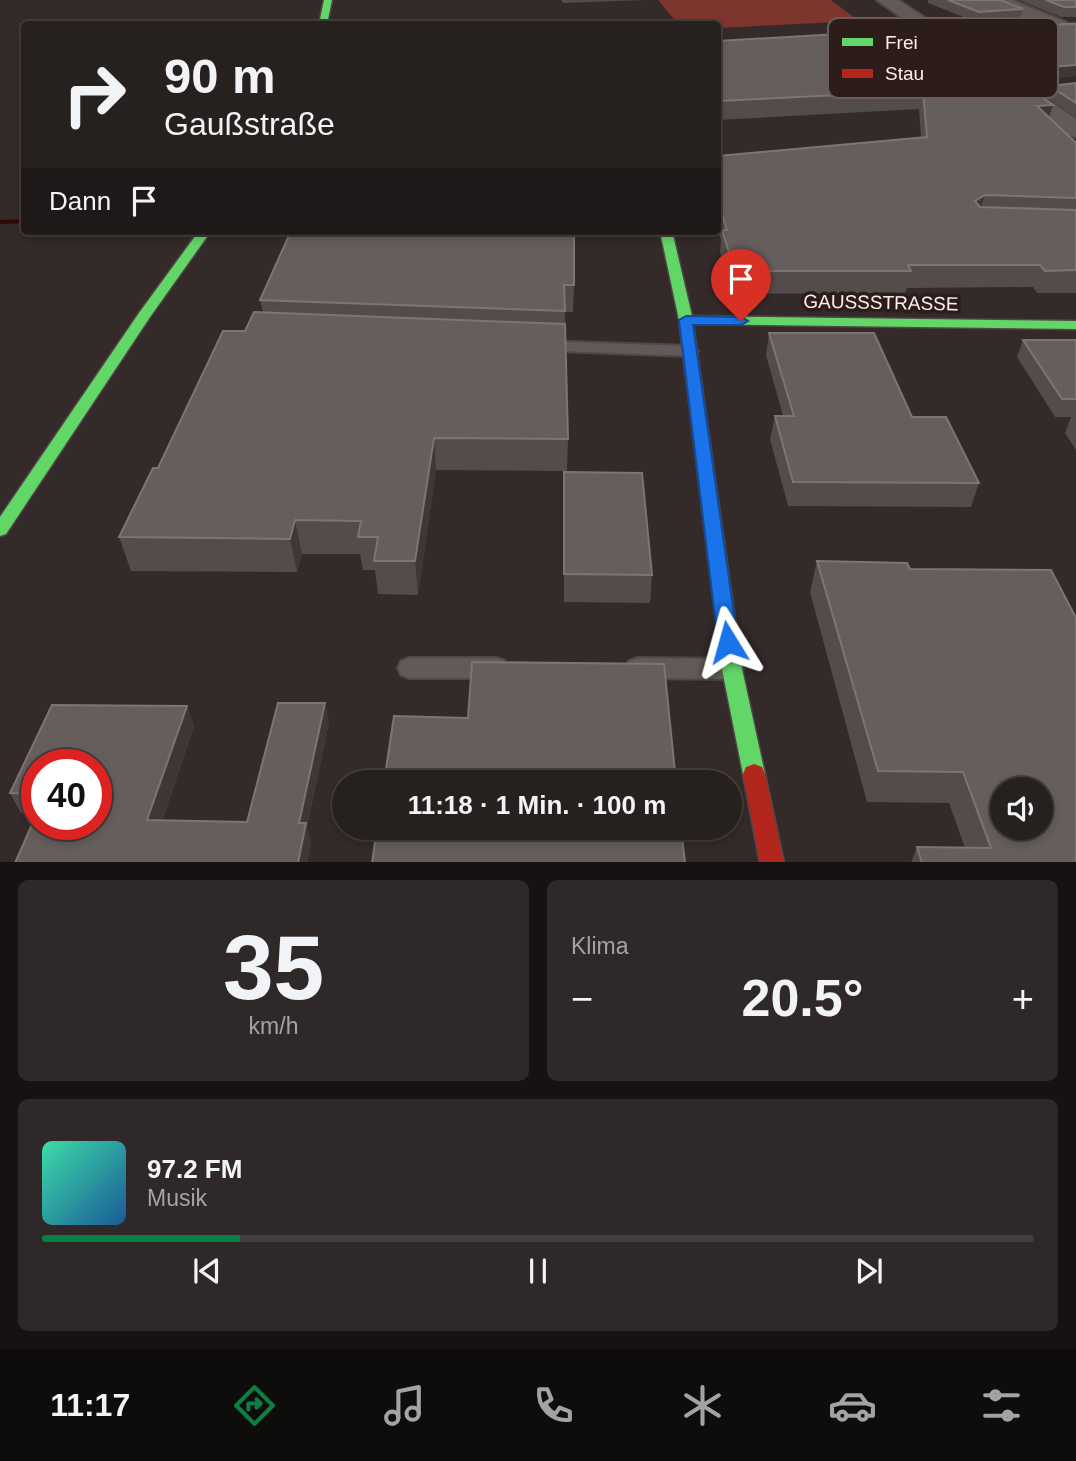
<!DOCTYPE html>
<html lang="de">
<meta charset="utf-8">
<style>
body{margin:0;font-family:Helvetica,sans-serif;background:#2e2828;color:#f1f3f6;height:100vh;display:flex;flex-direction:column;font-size:26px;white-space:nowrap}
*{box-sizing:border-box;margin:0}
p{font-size:23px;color:#a4a3a4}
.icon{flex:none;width:38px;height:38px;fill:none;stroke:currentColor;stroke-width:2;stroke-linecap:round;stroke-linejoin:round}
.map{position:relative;height:862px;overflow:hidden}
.panel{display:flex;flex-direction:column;gap:18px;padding:18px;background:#151211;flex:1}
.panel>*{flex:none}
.hud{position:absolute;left:21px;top:21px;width:700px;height:214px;border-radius:7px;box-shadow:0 4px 10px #0003,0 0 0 2px #423e3d;background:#26201f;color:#f1f3f6;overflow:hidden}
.controls{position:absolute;left:990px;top:777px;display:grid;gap:14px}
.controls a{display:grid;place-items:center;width:63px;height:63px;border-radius:50%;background:#26201f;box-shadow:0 4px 10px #0003,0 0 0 2px #423e3d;font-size:35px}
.speed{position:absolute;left:21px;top:749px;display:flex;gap:14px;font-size:35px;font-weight:700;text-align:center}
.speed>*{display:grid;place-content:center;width:91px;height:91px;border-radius:50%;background:#26201f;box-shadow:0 4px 10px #0003,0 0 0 2px #423e3d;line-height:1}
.speed .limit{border:10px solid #d22;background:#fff;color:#111}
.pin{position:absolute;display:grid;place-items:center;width:60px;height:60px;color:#fff;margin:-72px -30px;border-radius:50% 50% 50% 0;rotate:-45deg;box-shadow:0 0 7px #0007}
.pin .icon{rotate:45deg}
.me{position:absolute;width:77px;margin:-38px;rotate:352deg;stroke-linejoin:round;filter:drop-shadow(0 0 5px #0008)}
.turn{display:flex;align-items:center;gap:24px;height:147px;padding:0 28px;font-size:32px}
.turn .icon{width:91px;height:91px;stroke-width:2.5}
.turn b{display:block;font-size:49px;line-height:60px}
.then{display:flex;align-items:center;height:66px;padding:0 28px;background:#0003;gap:14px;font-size:26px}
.big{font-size:52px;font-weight:700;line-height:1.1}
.panel .card{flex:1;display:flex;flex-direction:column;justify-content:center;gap:10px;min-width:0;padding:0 24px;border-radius:10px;background:#2e2828}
.panel .dial{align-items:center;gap:0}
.dial b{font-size:91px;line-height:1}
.song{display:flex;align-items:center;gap:21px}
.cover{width:84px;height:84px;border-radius:10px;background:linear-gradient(135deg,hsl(160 70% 55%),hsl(210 70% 35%))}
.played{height:7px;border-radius:4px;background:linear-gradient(90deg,#0b8043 20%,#423e3d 20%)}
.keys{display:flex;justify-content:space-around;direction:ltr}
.heat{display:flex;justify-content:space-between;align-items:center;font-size:38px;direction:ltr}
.panel .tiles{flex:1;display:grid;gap:18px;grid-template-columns:1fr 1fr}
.card:last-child{grid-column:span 2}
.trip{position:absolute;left:332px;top:770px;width:410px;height:70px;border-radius:35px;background:#26201f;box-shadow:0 4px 10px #0003,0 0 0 2px #423e3d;font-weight:700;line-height:70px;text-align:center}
.menu{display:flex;height:112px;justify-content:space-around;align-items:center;background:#0f0d0c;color:#a4a3a4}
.menu .icon{width:49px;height:49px}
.menu .current{color:#0b8043}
.menu b{font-size:32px;color:#f1f3f6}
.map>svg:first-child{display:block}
.green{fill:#7d352d}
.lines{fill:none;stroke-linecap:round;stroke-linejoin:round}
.stream{fill:#330807;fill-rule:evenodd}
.lane-casing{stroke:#504846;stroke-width:4}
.street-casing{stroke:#504846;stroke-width:4}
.fast-casing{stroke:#504846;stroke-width:3}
.jam-casing{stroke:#504846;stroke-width:3}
.lane{fill:#625a59;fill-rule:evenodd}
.street{fill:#625a59;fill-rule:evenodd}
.fast{fill:#63d668;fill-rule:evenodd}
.jam{fill:#b3261e;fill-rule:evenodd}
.wall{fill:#544c4b;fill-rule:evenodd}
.shaded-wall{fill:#3f3736}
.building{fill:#655e5c;stroke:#7d7473;stroke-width:2;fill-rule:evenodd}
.route{fill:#1a73e8;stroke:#114b97;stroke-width:2}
.labels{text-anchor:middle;stroke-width:7;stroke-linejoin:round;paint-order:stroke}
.street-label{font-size:19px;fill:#faeeec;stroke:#2d1d1a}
.key{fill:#2d1d1a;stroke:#6a5c59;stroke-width:2}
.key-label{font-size:19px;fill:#faeeec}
</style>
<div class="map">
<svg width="1076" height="863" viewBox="0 0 1076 863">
<rect width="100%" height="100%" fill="#332a29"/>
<path class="green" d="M 658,0 L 831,0 L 859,21 L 718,28 L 718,24 L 678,24 Z"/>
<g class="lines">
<path class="stream" d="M 24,219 L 24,223 L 0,224 L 0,220 Z"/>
<defs>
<path id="lane" d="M 540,341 L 689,346 L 698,351 L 689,356 L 534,350 L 531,346 L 534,342 Z
M 410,658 L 496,658 L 505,661 L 508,668 L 505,675 L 496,678 L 410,678 L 401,675 L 398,668 L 401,661 Z
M 638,658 L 731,659 L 740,662 L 743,669 L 740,676 L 731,679 L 638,678 L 629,675 L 626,668 L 629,661 Z"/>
<path id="street" d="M 877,0 L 898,0 L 1076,119 L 1076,137 L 1068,135 Z
M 988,0 L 1012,0 L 1066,22 L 1068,26 L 1059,32 L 1052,30 L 991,4 Z"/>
<path id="fast" d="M 324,0 L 332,0 L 327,24 L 319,24 Z
M 1076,23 L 1076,27 L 842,40 L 838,38 L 842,36 Z
M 199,231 L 211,231 L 150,317 L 6,534 L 0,536 L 0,517 L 139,313 Z
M 660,231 L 672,231 L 692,316 L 1076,321 L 1076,329 L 693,324 L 742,669 L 765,774 L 762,781 L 754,784 L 746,781 L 743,774 L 722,669 L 679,320 Z"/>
<path id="jam" d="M 754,764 L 762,767 L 765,774 L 784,863 L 760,863 L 743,774 L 746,767 Z"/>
</defs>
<use href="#lane" class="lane-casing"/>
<use href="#street" class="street-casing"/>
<use href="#fast" class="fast-casing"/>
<use href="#jam" class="jam-casing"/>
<use href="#lane" class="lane"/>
<use href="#street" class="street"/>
<use href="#fast" class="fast"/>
<use href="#jam" class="jam"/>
</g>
<path class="wall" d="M 561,0 L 645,0 L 563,3 Z
M 928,0 L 1000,0 L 1023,9 L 1020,19 L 976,22 L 928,3 Z
M 1019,0 L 1076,0 L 1076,17 L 1061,17 Z
M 1076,24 L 1076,76 L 1023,80 L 969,45 L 972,34 L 1017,32 L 1018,26 Z
M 896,37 L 1053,105 L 1049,117 L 1076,143 L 1076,293 L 1037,293 L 1033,287 L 907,288 L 905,293 L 732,294 L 720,252 L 721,241 L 718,230 L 718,156 L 921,137 L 919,109 L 718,120 L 718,41 Z
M 1076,83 L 1076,117 L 1047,97 L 1050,86 Z
M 291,231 L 574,285 L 573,312 L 565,312 L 568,439 L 567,471 L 436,470 L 418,595 L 378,594 L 375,570 L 363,570 L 360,554 L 302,554 L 297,572 L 131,571 L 119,537 L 158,468 L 245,331 L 263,312 L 260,300 Z
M 769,333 L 912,417 L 979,483 L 971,507 L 788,506 L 770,439 L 775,416 L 783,416 L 766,355 Z
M 1023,340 L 1076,340 L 1076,450 L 1065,433 L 1071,417 L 1055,417 L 1017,357 Z
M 564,472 L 652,575 L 650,603 L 564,602 Z
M 817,561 L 910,569 L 1076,863 L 911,863 L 917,847 L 965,848 L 949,803 L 867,802 L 810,592 Z
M 278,703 L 325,703 L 329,723 L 307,827 L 311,842 L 307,863 L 15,863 L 37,813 L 21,813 L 10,793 L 52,705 L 187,706 L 194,726 L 162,821 L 247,822 ZM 37,765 L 96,765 L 96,824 L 37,824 Z"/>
<path class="shaded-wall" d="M 1076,65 L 1076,76 L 1023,80 L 1026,69 Z
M 1053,105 L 1047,123 L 1037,106 Z
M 985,195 L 979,216 L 975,201 Z
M 434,438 L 436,470 L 418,595 L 415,561 Z
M 295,520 L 302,554 L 297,572 L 290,539 Z
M 325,703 L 329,723 L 307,827 L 311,842 L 307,863 L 298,863 L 299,823 Z
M 187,706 L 194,726 L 156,840 L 147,820 Z"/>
<path class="building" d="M 948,0 L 1000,0 L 1023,9 L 979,12 Z
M 1046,0 L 1076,0 L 1076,7 L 1064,7 Z
M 1076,24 L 1076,65 L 1026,69 L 972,34 L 1033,32 L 1018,26 Z
M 890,31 L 896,37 L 944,31 L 1053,105 L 1037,106 L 1076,143 L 1076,198 L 985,195 L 975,201 L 980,207 L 1076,210 L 1076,270 L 1045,271 L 1040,265 L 908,265 L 911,271 L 735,271 L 722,230 L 727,230 L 718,201 L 718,156 L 927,137 L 923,91 L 718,101 L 718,41 Z
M 1076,83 L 1076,103 L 1050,86 Z
M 291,231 L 574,231 L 574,285 L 564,285 L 565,311 L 260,300 Z
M 254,312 L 565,324 L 568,439 L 434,438 L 415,561 L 374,561 L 378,537 L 358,537 L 361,521 L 295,520 L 290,539 L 119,537 L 153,468 L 158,468 L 223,331 L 245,331 Z
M 769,333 L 874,333 L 912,417 L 946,417 L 979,483 L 793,482 L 775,416 L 794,416 Z
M 1023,340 L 1076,340 L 1076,399 L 1062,399 Z
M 564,472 L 642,473 L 652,575 L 564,574 Z
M 817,561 L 907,563 L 910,569 L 1051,570 L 1076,618 L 1076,863 L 922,863 L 917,847 L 991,848 L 963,772 L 878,771 ZM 1003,789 L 1041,789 L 1041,828 L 1003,828 Z
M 472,662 L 664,664 L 676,782 L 384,782 L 394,716 L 468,718 Z
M 278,703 L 325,703 L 299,823 L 306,823 L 298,863 L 15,863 L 37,813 L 37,824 L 96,824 L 96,765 L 37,765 L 37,794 L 10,793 L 52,705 L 187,706 L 147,820 L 247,822 Z
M 377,828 L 681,828 L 685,863 L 372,863 Z"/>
<path class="route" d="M 686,316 L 741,317 L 748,321 L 741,325 L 693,325 L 738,642 L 735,648 L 728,650 L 721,648 L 718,642 L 679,320 Z"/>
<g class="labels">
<g class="street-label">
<text transform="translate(881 302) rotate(1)" y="7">GAUSSSTRASSE</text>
</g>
</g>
<rect x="828" y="18" width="230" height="80" rx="10" class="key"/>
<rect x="842" y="38" width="31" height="8" fill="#63d668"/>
<rect x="842" y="69" width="31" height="9" fill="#b3261e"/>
<g class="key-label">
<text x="885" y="49">Frei</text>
<text x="885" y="80">Stau</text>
</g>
</svg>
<div class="controls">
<a><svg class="icon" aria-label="sound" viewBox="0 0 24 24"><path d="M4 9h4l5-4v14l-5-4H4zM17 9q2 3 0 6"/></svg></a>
</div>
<div class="speed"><div class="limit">40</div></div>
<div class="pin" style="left:741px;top:321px;background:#d93025"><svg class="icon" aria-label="arrive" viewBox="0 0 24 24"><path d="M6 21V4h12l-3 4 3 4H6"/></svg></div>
<svg class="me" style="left:728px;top:642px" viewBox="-20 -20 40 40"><path d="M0-17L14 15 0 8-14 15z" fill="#1a73e8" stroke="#fff" stroke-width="4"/></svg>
<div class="trip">11:18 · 1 Min. · 100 m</div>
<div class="hud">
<div class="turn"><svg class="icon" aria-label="right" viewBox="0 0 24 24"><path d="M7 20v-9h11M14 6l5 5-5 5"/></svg><div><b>90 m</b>Gaußstraße</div></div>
<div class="then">Dann<svg class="icon" aria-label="arrive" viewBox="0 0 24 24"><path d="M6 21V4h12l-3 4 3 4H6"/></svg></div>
</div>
</div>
<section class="panel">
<div class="tiles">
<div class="card dial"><b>35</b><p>km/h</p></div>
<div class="card"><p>Klima</p>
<div class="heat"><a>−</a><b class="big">20.5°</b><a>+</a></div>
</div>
<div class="card">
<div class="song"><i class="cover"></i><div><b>97.2 FM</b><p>Musik</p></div></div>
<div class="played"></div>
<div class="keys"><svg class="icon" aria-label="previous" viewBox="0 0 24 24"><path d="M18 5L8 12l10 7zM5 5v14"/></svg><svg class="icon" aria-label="pause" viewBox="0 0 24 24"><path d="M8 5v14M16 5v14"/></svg><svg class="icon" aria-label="next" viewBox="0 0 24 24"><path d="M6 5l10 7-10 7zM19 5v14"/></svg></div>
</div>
</div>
</section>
<nav class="menu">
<b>11:17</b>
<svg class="icon current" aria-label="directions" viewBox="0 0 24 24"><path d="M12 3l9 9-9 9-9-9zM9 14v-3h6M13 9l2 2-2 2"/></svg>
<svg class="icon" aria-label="music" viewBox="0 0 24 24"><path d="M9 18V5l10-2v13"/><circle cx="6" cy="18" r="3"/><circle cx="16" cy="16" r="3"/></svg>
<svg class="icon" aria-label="phone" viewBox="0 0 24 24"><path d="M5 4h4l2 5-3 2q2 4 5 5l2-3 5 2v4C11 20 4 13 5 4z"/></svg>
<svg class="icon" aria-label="climate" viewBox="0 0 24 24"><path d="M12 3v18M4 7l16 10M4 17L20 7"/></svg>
<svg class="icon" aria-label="car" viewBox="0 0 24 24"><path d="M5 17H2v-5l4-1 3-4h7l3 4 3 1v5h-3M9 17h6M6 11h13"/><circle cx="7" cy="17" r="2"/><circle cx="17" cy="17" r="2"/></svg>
<svg class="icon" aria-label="filters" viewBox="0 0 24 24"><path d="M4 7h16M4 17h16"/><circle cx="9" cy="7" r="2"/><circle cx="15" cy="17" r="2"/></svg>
</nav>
